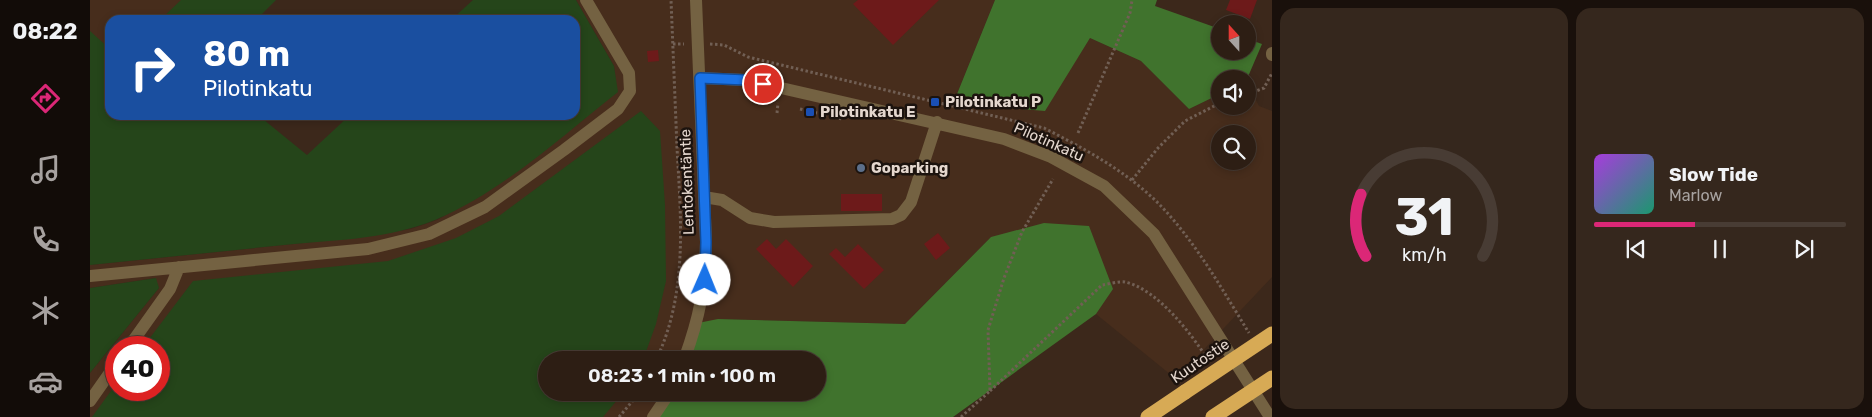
<!DOCTYPE html>
<meta charset="utf-8">
<style>
body{margin:0;font-family:Rubik,sans-serif;background:#35271d;color:#f1f3f6;height:100vh;display:flex;flex-direction:column;font-size:19px;white-space:nowrap}
*{box-sizing:border-box;margin:0}
p{font-size:16px;color:#a7a2a0}
.icon{flex:none;width:28px;height:28px;fill:none;stroke:currentColor;stroke-width:2;stroke-linecap:round;stroke-linejoin:round}
.map{position:relative;flex:1;overflow:hidden}
.details{display:flex;flex-direction:column;gap:8px;padding:8px;background:#19100b;width:600px}
.details>*{flex:none}
.top-card{position:absolute;left:15px;top:15px;width:475px;height:105px;border-radius:15px;box-shadow:0 2px 8px #0003,0 0 0 1px #483c34;background:#1a4fa0;color:#fff;overflow:hidden}
.needle{width:32px;rotate:339deg}
.fabs{position:absolute;left:1121px;top:15px;display:grid;gap:10px}
.fabs a{display:grid;place-items:center;width:45px;height:45px;border-radius:50%;background:#2d1e14;box-shadow:0 2px 8px #0003,0 0 0 1px #483c34;font-size:25px}
.speed{position:absolute;left:15px;top:336px;display:flex;gap:10px;font-size:25px;font-weight:700;text-align:center}
.speed>*{display:grid;place-content:center;width:65px;height:65px;border-radius:50%;background:#2d1e14;box-shadow:0 2px 8px #0003,0 0 0 1px #483c34;line-height:1}
.speed .limit{border:8px solid #d22;background:#fff;color:#111}
.pin{position:absolute;display:grid;place-items:center;width:42px;height:42px;color:#fff;margin:-21px;border:2px solid #fff;border-radius:50%;box-shadow:0 1px 5px #0007}
.me{position:absolute;width:55px;margin:-28px;rotate:1deg;stroke-linejoin:round;filter:drop-shadow(0 0 4px #0008)}
.turn{display:flex;align-items:center;gap:18px;height:105px;padding:0 15px;font-size:22px}
.turn .icon{width:65px;height:65px;stroke-width:2.5}
.turn b{display:block;font-size:35px;line-height:42px}
.details .widget{flex:1;display:flex;flex-direction:column;justify-content:center;gap:8px;min-width:0;padding:0 18px;border-radius:15px;background:#35271d}
.details .dial{align-items:center;gap:0}
.dial svg{height:130px;overflow:visible;fill:none;stroke:#483c34;stroke-width:7;stroke-linecap:round;text-anchor:middle}
.dial text{fill:#f1f3f6;stroke:none}
.song{display:flex;align-items:center;gap:15px}
.cover{width:60px;height:60px;border-radius:8px;background:linear-gradient(135deg,hsl(280 70% 55%),hsl(160 70% 35%))}
.played{height:5px;border-radius:2px;background:linear-gradient(90deg,#db2777 40%,#483c34 40%)}
.keys{display:flex;justify-content:space-around;direction:ltr}
.details .tiles{flex:1;display:grid;gap:8px;grid-template-columns:repeat(2,1fr)}
.trip{position:absolute;left:448px;top:351px;width:288px;height:50px;border-radius:25px;background:#2d1e14;box-shadow:0 2px 8px #0003,0 0 0 1px #483c34;font-weight:600;line-height:50px;text-align:center}
main{display:flex;flex:1;min-height:0}
.tab-bar{display:flex;flex-direction:column;width:90px;justify-content:space-around;align-items:center;background:#120c08;color:#a7a2a0}
.tab-bar .icon{width:35px;height:35px}
.tab-bar .current{color:#db2777}
.tab-bar b{font-size:22px;color:#f1f3f6}
.map>svg:first-child{display:block}
.built{fill:#472d1c;fill-rule:evenodd}
.green{fill:#25451a}
.forest{fill:#40732d}
.building{fill:#6d1a1a}
.lines{fill:none;stroke-linecap:round;stroke-linejoin:round}
.path{stroke:#715f54;stroke-width:3;stroke-dasharray:2.5 2.5;stroke-linecap:butt}
.minor{stroke:#746242;stroke-width:12}
.highway{stroke:#d7aa55;stroke-width:15}
.highway-bridge{stroke:#d7aa55;stroke-width:15}
.route-casing{stroke:#114b97;stroke-width:12}
.route{stroke:#1a73e8;stroke-width:9}
.transit-dot{fill:#1a4fb4;stroke:#1c130e;stroke-width:2}
.service-dot{fill:#5c6f8a;stroke:#1c130e;stroke-width:2}
.labels{text-anchor:middle;stroke-width:5;stroke-linejoin:round;paint-order:stroke}
.poi-label{font-size:15px;font-weight:bold;fill:#e4d7ce;stroke:#1c130e;text-anchor:start}
.street-label{font-size:15px;fill:#e4d7ce;stroke:#1c130e}
</style>
<main>
<nav class="tab-bar">
<b>08:22</b>
<svg class="icon current" aria-label="directions" viewBox="0 0 24 24"><path d="M12 3l9 9-9 9-9-9zM9 14v-3h6M13 9l2 2-2 2"/></svg>
<svg class="icon" aria-label="music" viewBox="0 0 24 24"><path d="M9 18V5l10-2v13"/><circle cx="6" cy="18" r="3"/><circle cx="16" cy="16" r="3"/></svg>
<svg class="icon" aria-label="phone" viewBox="0 0 24 24"><path d="M5 4h4l2 5-3 2q2 4 5 5l2-3 5 2v4C11 20 4 13 5 4z"/></svg>
<svg class="icon" aria-label="climate" viewBox="0 0 24 24"><path d="M12 3v18M4 7l16 10M4 17L20 7"/></svg>
<svg class="icon" aria-label="car" viewBox="0 0 24 24"><path d="M5 17H2v-5l4-1 3-4h7l3 4 3 1v5h-3M9 17h6M6 11h13"/><circle cx="7" cy="17" r="2"/><circle cx="17" cy="17" r="2"/></svg>
</nav>
<div class="map">
<svg width="1182" height="417" viewBox="0 0 1182 417">
<rect width="100%" height="100%" fill="#3c281b"/>
<path class="built" d="M 0,0 L 133,0 L 111,20 L 20,20 L 20,101 L 0,119 Z
M 486,0 L 905,0 L 867,94 L 954,110 L 1000,38 L 1051,61 L 1099,109 L 1130,94 L 1130,106 L 1158,106 L 1158,85 L 1169,106 L 1182,111 L 1182,277 L 1086,379 L 1006,314 L 1023,288 L 901,237 L 815,324 L 628,319 L 594,360 L 456,360 L 456,392 L 580,393 L 563,417 L 0,417 L 0,373 L 69,288 L 65,278 L 0,288 L 0,265 L 272,237 L 321,229 L 347,220 L 398,191 L 527,92 L 524,66 ZM 1130,134 L 1158,134 L 1158,161 L 1130,161 ZM 26,348 L 69,348 L 69,390 L 26,390 Z"/>
<path class="green" d="M 91,0 L 186,0 L 166,20 L 70,20 Z
M 383,0 L 486,0 L 524,66 L 528,92 C 472,136 412,192 345,220 C 301,238 250,240 204,244 C 136,251 68,258 0,265 L 0,31 L 20,49 L 20,115 L 168,115 L 217,155 L 260,115 L 485,115 L 485,20 L 361,20 Z
M 551,111 L 570,131 L 575,205 L 576,281 L 566,324 L 553,360 L 456,360 L 456,392 L 533,393 L 513,417 L 2,417 L 26,384 L 26,390 L 69,390 L 69,348 L 53,347 L 103,281 L 298,261 L 366,238 L 409,216 Z
M 66,278 L 69,288 L 0,373 L 0,288 Z"/>
<path class="forest" d="M 905,0 L 1067,0 L 1065,6 L 1130,29 L 1130,51 L 1158,51 L 1158,39 L 1172,44 L 1157,79 L 1130,79 L 1130,94 L 1099,109 L 1051,61 L 1000,38 L 955,111 L 921,108 L 867,94 Z
M 954,223 L 999,226 L 1023,289 L 1006,314 L 863,417 L 563,417 L 580,393 L 726,392 L 726,360 L 594,360 L 608,323 L 628,319 L 815,324 L 901,237 Z"/>
<path class="building" d="M 768,0 L 849,0 L 803,45 L 763,4 Z
M 1140,0 L 1167,0 L 1160,19 L 1136,10 Z
M 568,50 L 569,61 L 558,62 L 557,51 Z
M 751,194 L 792,194 L 792,211 L 751,211 Z
M 848,233 L 860,248 L 846,260 L 834,244 Z
M 677,239 L 686,249 L 696,239 L 723,266 L 703,287 L 666,249 Z
M 768,244 L 794,270 L 774,289 L 739,254 L 746,248 L 755,257 Z"/>
<g class="lines">
<path class="path" d="M 583,44 L 594,44
M 620,44 L 634,45 L 658,57 L 954,128 C 995,149 1036,171 1069,204 C 1105,241 1132,289 1159,333
M 1158,94 L 1174,88 L 1182,73
M 710,109 L 752,119
M 687,113 L 688,103
M 988,133 L 1040,13 L 1042,0
M 1042,180 L 1068,148 L 1095,121 L 1130,103
M 566,360 C 598,294 591,219 587,148 C 585,99 583,49 581,0
M 900,391 L 1012,285 C 1019,284 1029,281 1035,282 C 1067,289 1101,333 1118,360
M 529,417 L 550,392
M 871,417 L 900,391 L 898,330 L 914,278 L 932,232 L 963,179"/>
<path class="minor" d="M 1182,53 L 1182,55
M 610,78 L 656,80 L 914,139 L 961,157 L 1014,186 L 1064,234 L 1180,417
M 614,197 L 632,200 L 660,218 L 684,222 L 802,219 L 811,215 L 821,202 L 847,122
M 0,276 L 278,249 L 339,234 L 395,207 L 474,150 L 528,109 L 540,91 L 539,73 L 496,0
M 38,348 L 80,289 L 89,267
M 594,360 C 610,316 615,289 616,242 L 606,0
M 0,401 L 26,364
M 563,417 L 580,392"/>
<path class="highway" d="M 1058,417 L 1095,392"/>
<path class="highway-bridge" d="M 1095,392 L 1182,334
M 1123,417 L 1182,378"/>
</g>
<g class="lines">
<defs>
<path id="route" d="M 615,280 L 616,242 L 610,78 L 656,80 L 673,84"/>
</defs>
<use href="#route" class="route-casing"/>
<use href="#route" class="route"/>
</g>
<g class="transit-dot">
<rect x="840" y="97" width="10" height="10" rx="2.5"/>
<rect x="715" y="107" width="10" height="10" rx="2.5"/>
</g>
<circle class="service-dot" cx="771" cy="168" r="5"/>
<g class="labels">
<g class="poi-label">
<text x="855" y="107">Pilotinkatu P</text>
<text x="730" y="117">Pilotinkatu E</text>
<text x="781" y="173">Goparking</text>
</g>
<g class="street-label">
<text transform="translate(959 142) rotate(24)" y="5">Pilotinkatu</text>
<text transform="translate(597 182) rotate(-92)" y="5">Lentokentäntie</text>
<text transform="translate(1110 361) rotate(-34)" y="5">Kuutostie</text>
</g>
</g>
</svg>
<div class="fabs">
<a><svg class="needle" viewBox="-14 -14 28 28"><path d="M0-13l5 13h-10z" fill="#e53935"/><path d="M0 13l5-13h-10z" fill="#a7a2a0"/></svg></a>
<a><svg class="icon" aria-label="sound" viewBox="0 0 24 24"><path d="M4 9h4l5-4v14l-5-4H4zM17 9q2 3 0 6"/></svg></a>
<a><svg class="icon" aria-label="search" viewBox="0 0 24 24"><circle cx="10" cy="10" r="6"/><path d="M15 15l6 6"/></svg></a>
</div>
<div class="speed"><div class="limit">40</div></div>
<div class="pin" style="left:673px;top:84px;background:#d93025"><svg class="icon" aria-label="arrive" viewBox="0 0 24 24"><path d="M6 21V4h12l-3 4 3 4H6"/></svg></div>
<svg class="me" style="left:615px;top:280px" viewBox="-20 -20 40 40"><circle r="19" fill="#fff"/><path d="M0-13L10 11 0 6-10 11z" fill="#1a73e8"/></svg>
<div class="trip">08:23 · 1 min · 100 m</div>
<div class="top-card">
<div class="turn"><svg class="icon" aria-label="right" viewBox="0 0 24 24"><path d="M7 20v-9h11M14 6l5 5-5 5"/></svg><div><b>80 m</b>Pilotinkatu</div></div>
</div>
</div>
<section class="details">
<div class="tiles">
<div class="widget dial"><svg viewBox="0 0 100 80">
<path d="M14 69A42 42 0 1 1 86 69"/>
<path d="M14 69A42 42 0 0 1 11 31" stroke="#db2777"/>
<text x="50" y="56" font-size="32" font-weight="700">31</text>
<text x="50" y="72" font-size="11">km/h</text>
</svg></div>
<div class="widget">
<div class="song"><i class="cover"></i><div><b>Slow Tide</b><p>Marlow</p></div></div>
<div class="played"></div>
<div class="keys"><svg class="icon" aria-label="previous" viewBox="0 0 24 24"><path d="M18 5L8 12l10 7zM5 5v14"/></svg><svg class="icon" aria-label="pause" viewBox="0 0 24 24"><path d="M8 5v14M16 5v14"/></svg><svg class="icon" aria-label="next" viewBox="0 0 24 24"><path d="M6 5l10 7-10 7zM19 5v14"/></svg></div>
</div>
</div>
</section>
</main>
